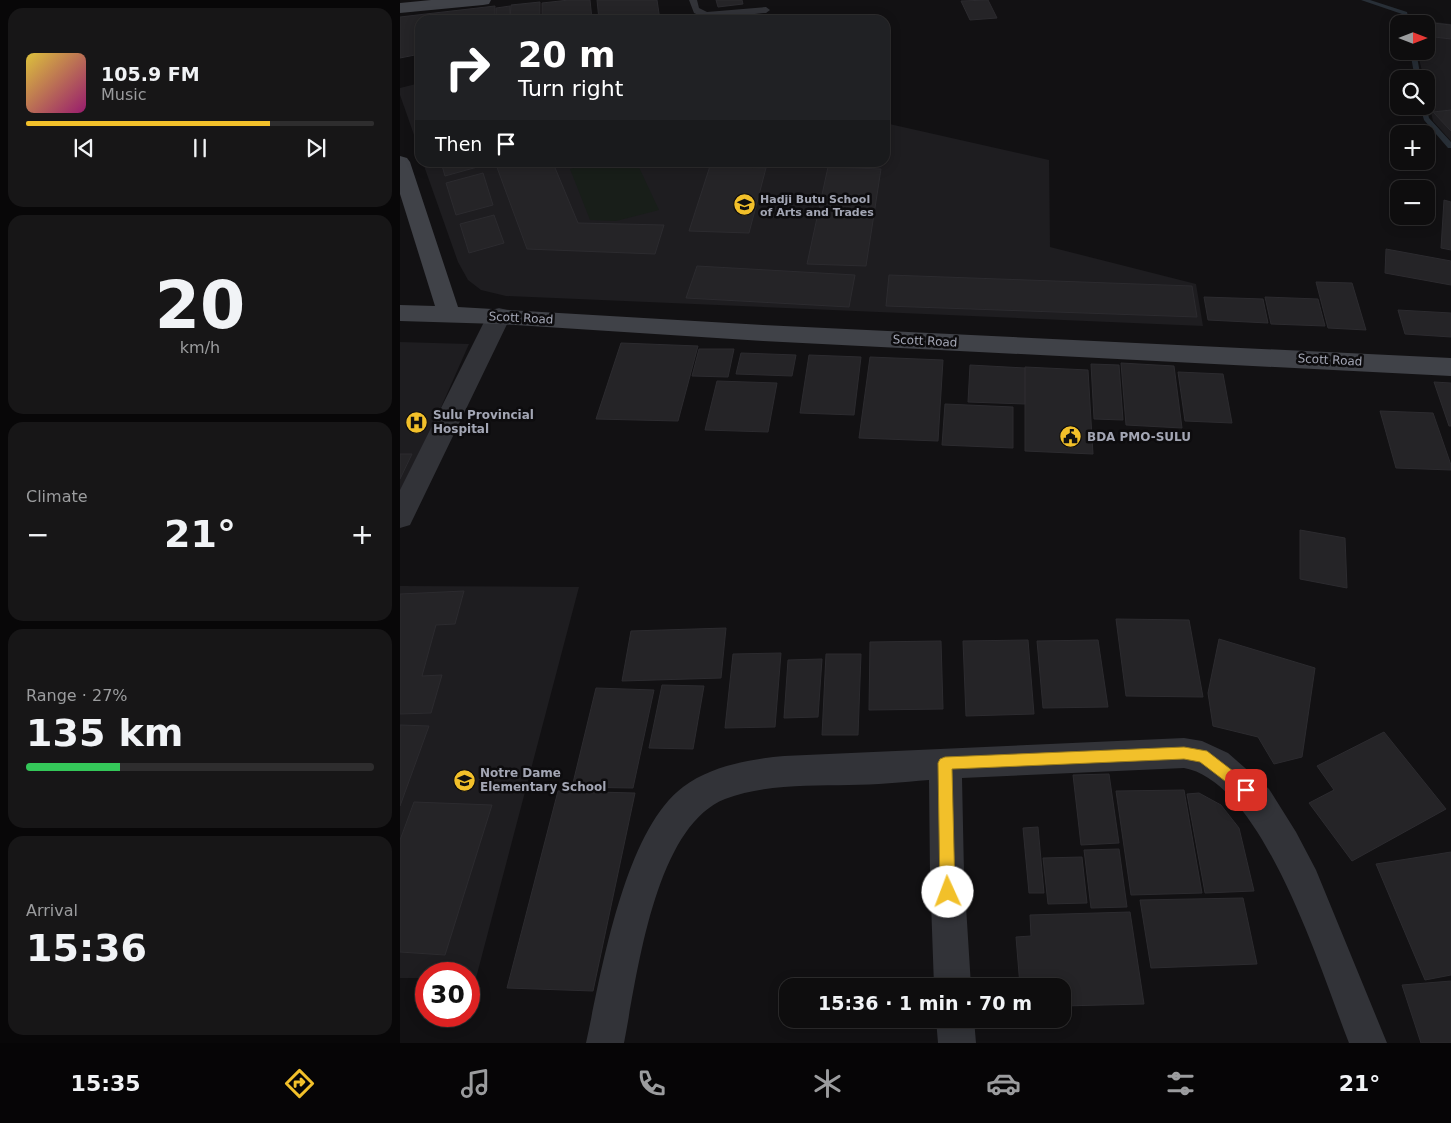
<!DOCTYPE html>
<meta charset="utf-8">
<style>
body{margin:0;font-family:"DejaVu Sans",sans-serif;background:#171617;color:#f1f3f6;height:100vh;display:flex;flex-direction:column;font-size:19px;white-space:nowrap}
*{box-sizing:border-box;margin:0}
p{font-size:16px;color:#9b9c9e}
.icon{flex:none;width:28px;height:28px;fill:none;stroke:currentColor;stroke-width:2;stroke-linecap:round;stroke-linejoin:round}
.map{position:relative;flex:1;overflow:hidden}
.panel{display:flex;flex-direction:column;gap:8px;padding:8px;background:#080708;width:400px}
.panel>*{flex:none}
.hud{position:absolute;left:15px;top:15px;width:475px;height:152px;border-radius:15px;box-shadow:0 2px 12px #0003,0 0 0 1px #2e2d2e;background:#202124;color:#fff;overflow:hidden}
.needle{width:32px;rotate:90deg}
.tools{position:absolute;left:990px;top:15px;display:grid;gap:10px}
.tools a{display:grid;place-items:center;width:45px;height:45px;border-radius:10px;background:#0e0d0e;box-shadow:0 2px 12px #0003,0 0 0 1px #2e2d2e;font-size:25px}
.speed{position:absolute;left:15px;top:962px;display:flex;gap:10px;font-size:25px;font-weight:700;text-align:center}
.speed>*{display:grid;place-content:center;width:65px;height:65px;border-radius:50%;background:#0e0d0e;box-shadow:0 2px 12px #0003,0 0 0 1px #2e2d2e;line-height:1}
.speed .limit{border:8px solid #d22;background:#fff;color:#111}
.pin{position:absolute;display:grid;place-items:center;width:42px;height:42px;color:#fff;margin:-21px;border-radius:10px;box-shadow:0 2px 8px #0006}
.me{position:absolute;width:55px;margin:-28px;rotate:358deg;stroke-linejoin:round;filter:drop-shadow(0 0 4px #0008)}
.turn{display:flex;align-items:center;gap:18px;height:105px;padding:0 20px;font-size:22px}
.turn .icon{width:65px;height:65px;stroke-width:2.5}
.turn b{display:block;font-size:35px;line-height:42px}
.then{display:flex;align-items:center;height:48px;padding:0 20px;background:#0003;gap:10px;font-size:19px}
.big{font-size:38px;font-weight:700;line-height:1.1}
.panel .widget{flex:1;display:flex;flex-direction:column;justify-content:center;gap:8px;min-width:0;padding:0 18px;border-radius:15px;background:#171617}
.panel .dial{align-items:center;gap:0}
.dial b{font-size:65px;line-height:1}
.song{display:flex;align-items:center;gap:15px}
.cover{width:60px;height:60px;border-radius:8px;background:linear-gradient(135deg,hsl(50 70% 55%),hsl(320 70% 35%))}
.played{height:5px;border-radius:2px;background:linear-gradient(90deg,#f2c02a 70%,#2e2d2e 70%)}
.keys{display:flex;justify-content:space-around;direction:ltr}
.heat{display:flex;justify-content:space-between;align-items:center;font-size:28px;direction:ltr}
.charge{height:8px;border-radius:4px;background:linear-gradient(90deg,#34c759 27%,#2e2d2e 0)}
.trip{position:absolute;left:379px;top:978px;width:292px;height:50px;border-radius:15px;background:#0e0d0e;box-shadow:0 2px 12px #0003,0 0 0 1px #2e2d2e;font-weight:700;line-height:50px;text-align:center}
.tab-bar{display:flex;height:80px;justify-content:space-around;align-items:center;background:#060506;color:#9b9c9e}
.tab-bar .icon{width:35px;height:35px}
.tab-bar .current{color:#f2c02a}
.tab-bar b{font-size:22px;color:#f1f3f6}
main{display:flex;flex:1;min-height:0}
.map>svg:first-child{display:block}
.built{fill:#1e1d20}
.green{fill:#181e19}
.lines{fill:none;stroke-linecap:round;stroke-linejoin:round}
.stream{fill:#282f37;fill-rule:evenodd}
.building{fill:#252427;stroke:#2c2b2f}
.lane{fill:#323338;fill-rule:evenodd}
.street{fill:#323338;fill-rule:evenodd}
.secondary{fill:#404248;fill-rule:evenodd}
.route{fill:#f2c02a;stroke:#9d7d1b}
.labels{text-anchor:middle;stroke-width:5;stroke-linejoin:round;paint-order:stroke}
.far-poi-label{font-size:11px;font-weight:bold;fill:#a3a6b4;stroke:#0d0c0e;text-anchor:start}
.street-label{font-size:12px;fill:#a3a6b4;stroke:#0d0c0e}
.poi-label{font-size:12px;font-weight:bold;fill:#a3a6b4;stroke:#0d0c0e;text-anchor:start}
</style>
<main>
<section class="panel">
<div class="widget">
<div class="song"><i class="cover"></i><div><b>105.9 FM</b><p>Music</p></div></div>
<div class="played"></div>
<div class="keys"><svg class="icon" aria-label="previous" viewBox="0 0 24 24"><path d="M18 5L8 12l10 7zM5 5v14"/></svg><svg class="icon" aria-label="pause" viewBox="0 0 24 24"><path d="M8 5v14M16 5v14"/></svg><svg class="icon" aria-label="next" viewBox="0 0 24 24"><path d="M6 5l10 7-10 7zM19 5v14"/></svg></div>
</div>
<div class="widget dial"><b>20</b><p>km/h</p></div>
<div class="widget"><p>Climate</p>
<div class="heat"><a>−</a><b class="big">21°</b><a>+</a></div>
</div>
<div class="widget"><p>Range · 27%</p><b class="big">135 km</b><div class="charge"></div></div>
<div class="widget"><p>Arrival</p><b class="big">15:36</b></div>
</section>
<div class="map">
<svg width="1051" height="1043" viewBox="0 0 1051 1043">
<rect width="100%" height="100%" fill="#121113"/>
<path class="built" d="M 1010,19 L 1051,24 L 1051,141 L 1033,121 L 1026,91 L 1026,79 L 1024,79 L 1017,51 L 1026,51 L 1026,24 L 1011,24 Z
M 20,83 L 20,152 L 0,95 L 0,88 Z
M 485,123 L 649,160 L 650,247 L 796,284 L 803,326 L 106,296 L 81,290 L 68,280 L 58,262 L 23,163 L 485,162 Z
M 0,342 L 69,344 L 0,500 Z
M 0,586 L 179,587 L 76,978 L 69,978 L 69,974 L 26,974 L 26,978 L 0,978 Z"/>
<path class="green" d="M 194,162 L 237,163 L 259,210 L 216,221 L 190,220 L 170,169 Z"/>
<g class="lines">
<path class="stream" d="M 961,0 L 970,0 L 1007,12 L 1010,24 L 1004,24 L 1002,14 Z
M 1010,51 L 1016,51 L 1021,79 L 1015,79 Z
M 1020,106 L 1026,106 L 1029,118 L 1051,142 L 1051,148 L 1048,148 L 1024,120 Z"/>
</g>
<path class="building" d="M 169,0 L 190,0 L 192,19 L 142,20 L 142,3 Z
M 197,0 L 257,0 L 260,20 L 199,20 Z
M 316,0 L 342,0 L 343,4 L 318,7 Z
M 588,0 L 597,18 L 570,20 L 561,1 Z
M 140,2 L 140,20 L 110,20 L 111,5 Z
M 95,6 L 95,20 L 20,20 L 20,54 L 0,58 L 0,17 Z
M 110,6 L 110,20 L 96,20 L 96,8 Z
M 1024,22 L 1051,25 L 1051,39 L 1026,36 L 1026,24 Z
M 1051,110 L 1051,131 L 1033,112 Z
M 41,162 L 80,162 L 81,166 L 45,176 Z
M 95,162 L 155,162 L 153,163 L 178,223 L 264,225 L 255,254 L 127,249 Z
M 310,166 L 366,168 L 349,233 L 289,231 Z
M 428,167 L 481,169 L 466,266 L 407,264 Z
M 83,173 L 93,205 L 56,215 L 46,183 Z
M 1044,200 L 1051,202 L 1051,250 L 1041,248 Z
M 94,215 L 104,243 L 69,253 L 60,224 Z
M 986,249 L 1051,261 L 1051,285 L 985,273 Z
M 297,266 L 455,275 L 449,307 L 286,298 Z
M 489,275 L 792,286 L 797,317 L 486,306 Z
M 916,282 L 952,283 L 966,330 L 928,328 Z
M 804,297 L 863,299 L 868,323 L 808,320 Z
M 865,297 L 918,299 L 925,326 L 871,324 Z
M 998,310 L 1051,313 L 1051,337 L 1005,334 Z
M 221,343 L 298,346 L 278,421 L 196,419 Z
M 299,349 L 334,349 L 328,377 L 292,376 Z
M 341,353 L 396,355 L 392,376 L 336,374 Z
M 409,355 L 461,357 L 454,415 L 400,413 Z
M 470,357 L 543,360 L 538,441 L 459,438 Z
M 721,363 L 774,366 L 782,428 L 726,425 Z
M 691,364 L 719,365 L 723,420 L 694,419 Z
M 570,365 L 625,368 L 625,404 L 568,402 Z
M 625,367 L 688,370 L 693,454 L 625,451 Z
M 778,372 L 823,374 L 832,423 L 785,421 Z
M 317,381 L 377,383 L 368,432 L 305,430 Z
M 1034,382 L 1051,383 L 1051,426 L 1049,426 Z
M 545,404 L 613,407 L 613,448 L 542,445 Z
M 980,411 L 1033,413 L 1051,465 L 1051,470 L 996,468 Z
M 0,454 L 12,454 L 0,479 Z
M 900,530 L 945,538 L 947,588 L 900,579 Z
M 64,591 L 55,624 L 36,625 L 22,676 L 42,675 L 31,713 L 0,714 L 0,594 Z
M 716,619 L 789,620 L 803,697 L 726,696 Z
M 326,628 L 321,678 L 222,681 L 231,631 Z
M 819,639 L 915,668 L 902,757 L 874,764 L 858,737 L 813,726 L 808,693 Z
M 628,640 L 634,714 L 566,716 L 563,641 Z
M 698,640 L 708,707 L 643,708 L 637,641 Z
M 541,641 L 543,709 L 469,710 L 470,642 Z
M 381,653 L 375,727 L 325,728 L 333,654 Z
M 426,654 L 461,654 L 458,735 L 422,735 Z
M 422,659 L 418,717 L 384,718 L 388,660 Z
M 262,685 L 304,686 L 293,749 L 249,748 Z
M 196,688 L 254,690 L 233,788 L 172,787 Z
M 0,725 L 29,726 L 0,806 Z
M 984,732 L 1046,809 L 952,861 L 909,803 L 934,790 L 917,766 Z
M 709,774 L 719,843 L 681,845 L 673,775 Z
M 784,790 L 802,893 L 731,895 L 716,791 Z
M 158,791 L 235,793 L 193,991 L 107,988 Z
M 799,793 L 821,805 L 839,828 L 854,891 L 805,893 L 787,794 Z
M 14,802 L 92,805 L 45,955 L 0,952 L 0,840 Z
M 638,827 L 644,893 L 629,893 L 623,828 Z
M 719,849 L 727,907 L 691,908 L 684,850 Z
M 1051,852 L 1051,975 L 1025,980 L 976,864 Z
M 682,857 L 687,903 L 648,904 L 643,858 Z
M 843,898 L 857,964 L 751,968 L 740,900 Z
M 730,912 L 744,1004 L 662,1006 L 662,986 L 620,986 L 616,937 L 631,936 L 630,915 Z
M 1051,981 L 1051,1043 L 1021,1043 L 1002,985 Z"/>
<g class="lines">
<path class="lane" d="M 289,0 L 297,0 L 299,8 L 307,12 L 366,7 L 370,10 L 366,13 C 345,14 314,24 294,13 Z"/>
<path class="street" d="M 99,308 L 107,310 L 111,316 L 10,525 L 0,528 L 0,490 L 87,316 L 91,310 Z
M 784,738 L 802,741 L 828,753 L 869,789 L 896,832 L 916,870 L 987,1043 L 949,1043 C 922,975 864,782 784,768 L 562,778 L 564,874 L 571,986 L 534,986 L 530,874 L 529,780 C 502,782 476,785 449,785 C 408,786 365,784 325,799 C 254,827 237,977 224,1043 L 186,1043 C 201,974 224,831 283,787 C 311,766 350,759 384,756 Z
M 536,1019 L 574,1019 L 576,1043 L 538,1043 Z"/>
<path class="secondary" d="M 31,0 L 91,0 L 89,4 L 83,5 L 0,13 L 0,3 Z
M 0,156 L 7,158 L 10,162 L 58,307 L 363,325 L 1051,358 L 1051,376 L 363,341 L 99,324 L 0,321 L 0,305 L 35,306 L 0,194 Z"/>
</g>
<path class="route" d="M 784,747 L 807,751 L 851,785 L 853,790 L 851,794 L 846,796 L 842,794 L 800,762 L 784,759 L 552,769 L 555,892 L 553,898 L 548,900 L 542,898 L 540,892 L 538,763 L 540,759 L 545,757 Z"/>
<defs>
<symbol id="university-disc" viewBox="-11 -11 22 22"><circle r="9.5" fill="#f2c02a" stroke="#0d0c0e"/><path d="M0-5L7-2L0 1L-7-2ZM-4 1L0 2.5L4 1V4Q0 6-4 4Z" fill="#111"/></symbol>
<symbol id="hospital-disc" viewBox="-11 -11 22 22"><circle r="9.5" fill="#f2c02a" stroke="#0d0c0e"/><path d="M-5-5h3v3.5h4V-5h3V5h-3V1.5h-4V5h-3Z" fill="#111"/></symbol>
<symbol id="civic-disc" viewBox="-11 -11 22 22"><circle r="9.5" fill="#f2c02a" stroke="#0d0c0e"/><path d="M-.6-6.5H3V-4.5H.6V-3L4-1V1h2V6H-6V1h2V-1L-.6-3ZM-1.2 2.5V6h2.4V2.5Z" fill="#111"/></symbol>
<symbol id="school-disc" viewBox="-11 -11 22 22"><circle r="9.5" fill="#f2c02a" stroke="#0d0c0e"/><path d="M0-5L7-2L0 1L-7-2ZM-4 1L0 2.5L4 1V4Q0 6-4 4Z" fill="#111"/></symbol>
</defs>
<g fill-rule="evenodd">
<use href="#university-disc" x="332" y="192" width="25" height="25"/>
<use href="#hospital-disc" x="4" y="410" width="25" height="25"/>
<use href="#civic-disc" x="658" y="424" width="25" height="25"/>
<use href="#school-disc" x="52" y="768" width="25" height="25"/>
</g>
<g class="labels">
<g class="far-poi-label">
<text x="360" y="203">Hadji Butu School<tspan x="360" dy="13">of Arts and Trades</tspan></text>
</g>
<g class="street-label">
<text transform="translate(121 318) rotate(3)" y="4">Scott Road</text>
<text transform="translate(525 341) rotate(3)" y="4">Scott Road</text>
<text transform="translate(930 360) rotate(3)" y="4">Scott Road</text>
</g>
<g class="poi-label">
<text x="33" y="419">Sulu Provincial<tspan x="33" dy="14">Hospital</tspan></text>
<text x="687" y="441">BDA PMO-SULU</text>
<text x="80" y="777">Notre Dame<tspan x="80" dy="14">Elementary School</tspan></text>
</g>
</g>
</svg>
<div class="tools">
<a><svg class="needle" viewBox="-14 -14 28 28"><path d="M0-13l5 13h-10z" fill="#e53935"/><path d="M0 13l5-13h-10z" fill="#9b9c9e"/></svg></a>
<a><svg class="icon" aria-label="search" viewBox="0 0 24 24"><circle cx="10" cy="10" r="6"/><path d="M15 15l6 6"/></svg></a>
<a>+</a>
<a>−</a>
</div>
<div class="speed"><div class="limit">30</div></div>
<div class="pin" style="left:846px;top:790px;background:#d93025"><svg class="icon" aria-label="arrive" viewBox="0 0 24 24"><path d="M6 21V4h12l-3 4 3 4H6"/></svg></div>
<svg class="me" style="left:548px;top:892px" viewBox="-20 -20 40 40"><circle r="19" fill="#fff"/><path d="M0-13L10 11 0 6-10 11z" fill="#f2c02a"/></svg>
<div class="trip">15:36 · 1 min · 70 m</div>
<div class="hud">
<div class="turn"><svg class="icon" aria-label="right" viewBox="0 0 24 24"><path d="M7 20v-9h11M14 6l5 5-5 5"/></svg><div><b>20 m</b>Turn right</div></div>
<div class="then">Then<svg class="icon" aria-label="arrive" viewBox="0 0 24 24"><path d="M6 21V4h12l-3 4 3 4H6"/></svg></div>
</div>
</div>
</main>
<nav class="tab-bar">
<b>15:35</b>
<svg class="icon current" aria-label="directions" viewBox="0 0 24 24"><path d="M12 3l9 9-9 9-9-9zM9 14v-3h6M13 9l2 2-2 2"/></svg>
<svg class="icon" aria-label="music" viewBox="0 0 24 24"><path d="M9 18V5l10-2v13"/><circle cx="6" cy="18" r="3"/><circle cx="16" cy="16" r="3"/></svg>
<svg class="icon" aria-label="phone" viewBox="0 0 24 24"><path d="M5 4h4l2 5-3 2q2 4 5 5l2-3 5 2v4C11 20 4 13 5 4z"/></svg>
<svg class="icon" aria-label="climate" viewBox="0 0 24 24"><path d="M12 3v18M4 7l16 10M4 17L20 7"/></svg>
<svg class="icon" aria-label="car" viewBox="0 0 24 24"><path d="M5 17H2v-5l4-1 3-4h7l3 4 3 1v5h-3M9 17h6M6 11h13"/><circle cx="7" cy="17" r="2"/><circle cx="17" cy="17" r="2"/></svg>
<svg class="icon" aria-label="filters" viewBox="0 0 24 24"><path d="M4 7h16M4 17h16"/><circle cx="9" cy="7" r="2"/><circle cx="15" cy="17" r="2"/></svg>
<b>21°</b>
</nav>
